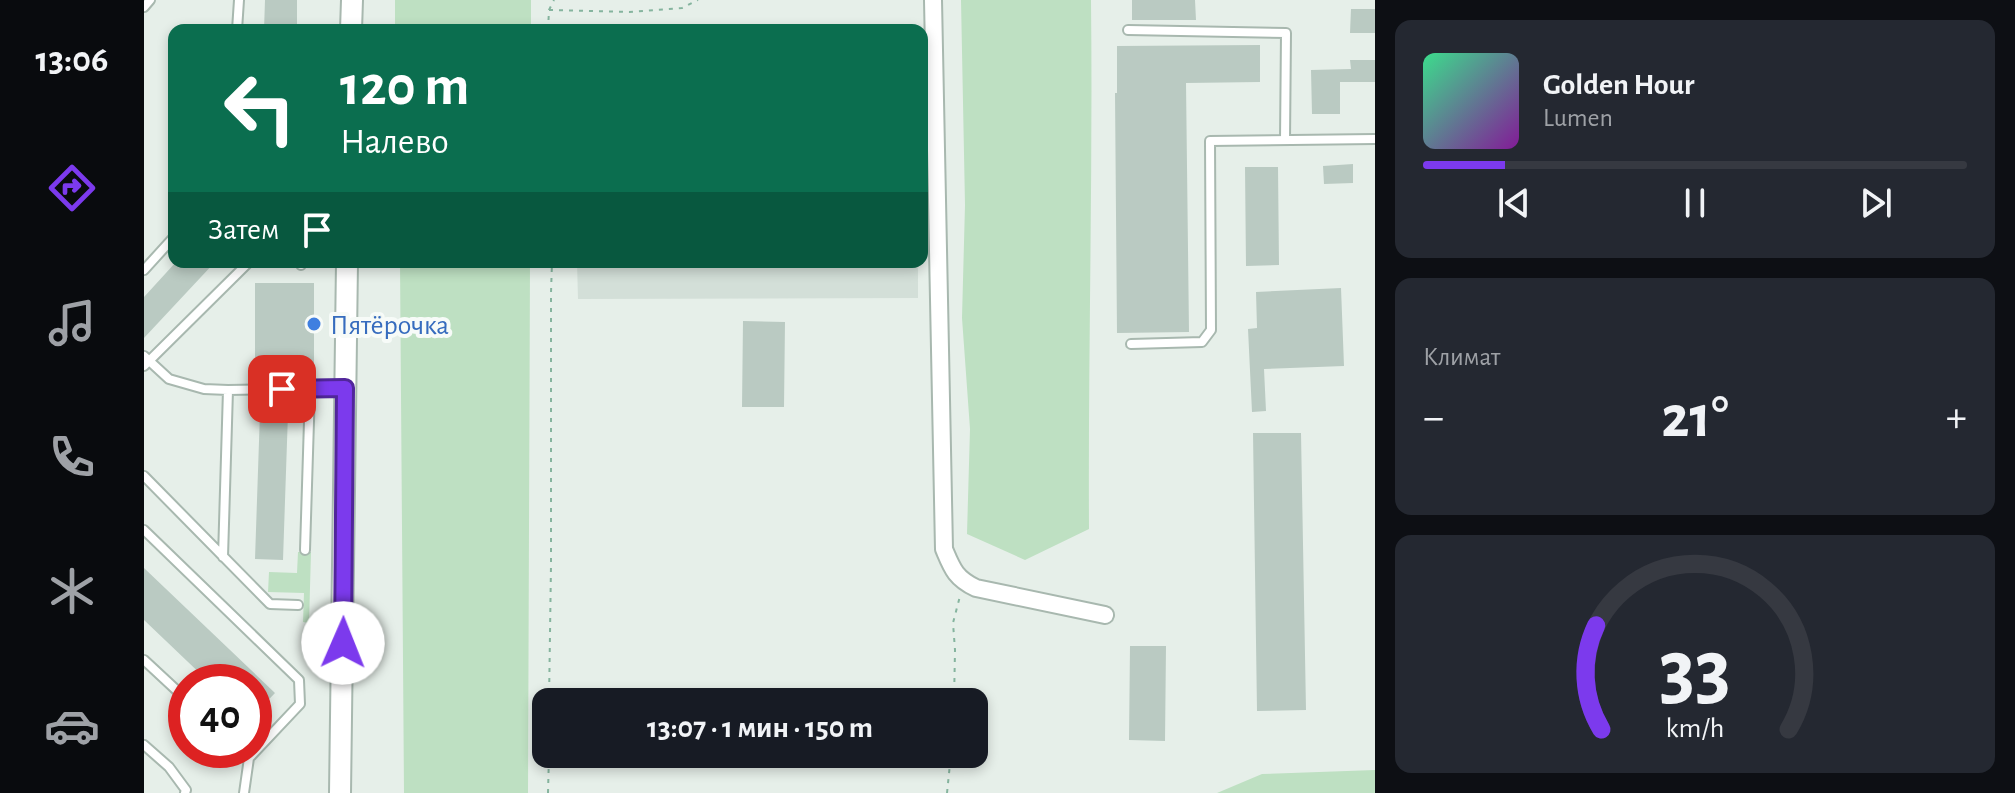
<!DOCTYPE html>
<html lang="ru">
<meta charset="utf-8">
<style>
body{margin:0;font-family:"Alegreya Sans",sans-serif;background:#242831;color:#f1f3f6;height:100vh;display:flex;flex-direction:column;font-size:30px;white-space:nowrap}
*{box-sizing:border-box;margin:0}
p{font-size:26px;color:#9ea1a6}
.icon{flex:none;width:44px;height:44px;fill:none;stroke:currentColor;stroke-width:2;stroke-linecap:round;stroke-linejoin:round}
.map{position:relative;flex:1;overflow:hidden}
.sheet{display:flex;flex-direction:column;gap:20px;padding:20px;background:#0d0f14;width:640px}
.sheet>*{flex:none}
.top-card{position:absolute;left:24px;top:24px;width:760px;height:244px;border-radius:16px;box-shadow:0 4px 12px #0003;background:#0b6e4f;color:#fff;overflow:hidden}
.speed{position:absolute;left:24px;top:664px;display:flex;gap:16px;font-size:40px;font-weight:700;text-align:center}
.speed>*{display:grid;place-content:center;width:104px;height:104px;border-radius:50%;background:#171b24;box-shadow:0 4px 12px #0003;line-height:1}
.speed .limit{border:12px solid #d22;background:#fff;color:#111}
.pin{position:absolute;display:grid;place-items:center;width:68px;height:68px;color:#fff;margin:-34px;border-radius:16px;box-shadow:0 4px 12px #0006}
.me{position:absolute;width:88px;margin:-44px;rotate:1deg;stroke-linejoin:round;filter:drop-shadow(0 0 6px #0008)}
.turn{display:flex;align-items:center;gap:28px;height:168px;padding:0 40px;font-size:36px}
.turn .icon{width:104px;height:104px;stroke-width:2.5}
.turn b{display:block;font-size:56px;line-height:68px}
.then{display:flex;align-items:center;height:76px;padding:0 40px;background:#0003;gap:16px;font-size:30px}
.big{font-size:60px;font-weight:700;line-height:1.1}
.sheet .tile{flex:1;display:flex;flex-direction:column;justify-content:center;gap:12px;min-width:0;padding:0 28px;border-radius:16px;background:#242831}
.sheet .dial{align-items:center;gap:0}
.dial svg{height:208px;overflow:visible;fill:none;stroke:#363941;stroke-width:7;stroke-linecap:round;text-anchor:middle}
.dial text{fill:#f1f3f6;stroke:none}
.song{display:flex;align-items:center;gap:24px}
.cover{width:96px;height:96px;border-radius:12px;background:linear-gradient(135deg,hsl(150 70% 55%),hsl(290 70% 35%))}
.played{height:8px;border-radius:4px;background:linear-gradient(90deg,#7c3aed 15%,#363941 15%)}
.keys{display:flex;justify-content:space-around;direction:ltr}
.heat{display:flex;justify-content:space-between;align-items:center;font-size:44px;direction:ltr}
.trip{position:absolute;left:388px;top:688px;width:456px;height:80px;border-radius:16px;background:#171b24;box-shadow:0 4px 12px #0003;font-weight:700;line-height:80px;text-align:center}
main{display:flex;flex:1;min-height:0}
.tab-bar{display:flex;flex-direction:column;width:144px;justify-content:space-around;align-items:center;background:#090b0e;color:#9ea1a6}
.tab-bar .icon{width:56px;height:56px}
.tab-bar .active{color:#7c3aed}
.tab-bar b{font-size:36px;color:#f1f3f6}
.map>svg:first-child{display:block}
.built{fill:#d3dfd8}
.green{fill:#bee0c2}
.building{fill:#bacac2}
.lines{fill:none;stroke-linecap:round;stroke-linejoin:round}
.service-casing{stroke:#a8b8af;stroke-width:12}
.minor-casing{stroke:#a8b8af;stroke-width:20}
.tertiary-casing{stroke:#a8b8af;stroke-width:24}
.path{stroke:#85b49e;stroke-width:2;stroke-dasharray:4 6;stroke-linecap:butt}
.service{stroke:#fff;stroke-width:8}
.minor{stroke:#fff;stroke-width:16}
.tertiary{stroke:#fff;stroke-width:20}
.route-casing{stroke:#51269a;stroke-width:20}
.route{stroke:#7c3aed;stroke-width:14}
.shop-dot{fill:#3f7fe0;stroke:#f7fbf8;stroke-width:3}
.labels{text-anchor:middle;stroke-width:8;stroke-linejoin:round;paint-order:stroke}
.shop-label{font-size:28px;fill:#366cbe;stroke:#f7fbf8;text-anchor:start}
</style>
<main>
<nav class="tab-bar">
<b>13:06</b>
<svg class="icon active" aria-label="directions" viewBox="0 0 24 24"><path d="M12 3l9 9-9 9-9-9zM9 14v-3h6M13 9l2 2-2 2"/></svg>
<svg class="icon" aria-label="music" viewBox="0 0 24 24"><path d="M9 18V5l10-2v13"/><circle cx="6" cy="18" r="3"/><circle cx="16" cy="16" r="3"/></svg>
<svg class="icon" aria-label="phone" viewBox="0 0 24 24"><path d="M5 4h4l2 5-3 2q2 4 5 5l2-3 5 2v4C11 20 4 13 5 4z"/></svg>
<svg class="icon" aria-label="climate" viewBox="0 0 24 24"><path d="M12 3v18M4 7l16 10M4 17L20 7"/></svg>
<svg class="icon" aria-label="car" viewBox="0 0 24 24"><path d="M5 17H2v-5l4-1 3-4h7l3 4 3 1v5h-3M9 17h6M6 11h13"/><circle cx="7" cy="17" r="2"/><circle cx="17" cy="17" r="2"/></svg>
</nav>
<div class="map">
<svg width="1231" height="793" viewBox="0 0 1231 793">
<rect width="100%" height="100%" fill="#e6efe9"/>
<path class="built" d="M 433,262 L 774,262 L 774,298 L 434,299 Z"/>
<path class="green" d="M 251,0 L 387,0 L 387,30 L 251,30 Z
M 817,0 L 947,0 C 949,176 944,352 945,529 L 881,560 L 823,534 L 826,429 L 818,318 L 821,205 Z
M 256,262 L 386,262 L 384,793 L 260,793 Z
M 154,552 L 167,552 L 165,623 L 159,622 L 160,593 L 124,592 L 125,572 L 153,573 Z
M 1231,770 L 1231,793 L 1073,793 L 1118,774 Z"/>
<path class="building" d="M 121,0 L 153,0 L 153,30 L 120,30 Z
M 988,0 L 1051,0 L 1052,20 L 988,20 Z
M 1207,9 L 1231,9 L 1231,33 L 1206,33 Z
M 1116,45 L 1116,82 L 1042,83 L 1045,332 L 973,333 L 971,93 L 973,93 L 973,46 Z
M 1206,60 L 1231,60 L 1231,82 L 1196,82 L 1196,114 L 1168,114 L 1167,70 L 1207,69 Z
M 1209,164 L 1209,183 L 1180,184 L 1179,166 Z
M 1101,167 L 1134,167 L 1135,265 L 1102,266 Z
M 32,262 L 71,262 L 0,338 L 0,297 Z
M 111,283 L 170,283 L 170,374 L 111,374 Z
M 1197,288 L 1200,366 L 1120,369 L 1122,411 L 1108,412 L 1104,329 L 1113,328 L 1112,292 Z
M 599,321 L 641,322 L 640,407 L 598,407 Z
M 116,412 L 144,413 L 139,560 L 111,559 Z
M 1109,433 L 1157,433 L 1162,710 L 1113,711 Z
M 0,568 L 131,693 L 110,715 L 110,682 L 65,682 L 0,620 Z
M 986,646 L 1022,646 L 1021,741 L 985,740 Z"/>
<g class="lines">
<defs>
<path id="service" d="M 0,7 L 6,0
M 93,30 L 95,0
M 984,30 L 1142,33 L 1141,140
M 157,265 L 157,262
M 0,270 L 30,237
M 987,344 L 1058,342 L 1067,330 L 1066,141 L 1231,139
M 0,356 L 25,379 L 60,389 L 84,390
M 0,366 L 105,262
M 0,476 L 126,604 L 154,605
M 0,530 L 155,680 L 156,704 L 105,758 L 100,793
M 161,550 L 166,389
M 79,557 L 84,390 L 200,388
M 0,660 L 42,699
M 0,745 L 25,767 L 42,790 L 41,793"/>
<path id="minor" d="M 789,0 L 800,549 C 808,568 811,578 832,588 L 961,615"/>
<path id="tertiary" d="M 207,30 L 208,0
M 196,793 L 203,262"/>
</defs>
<use href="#service" class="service-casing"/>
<use href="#minor" class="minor-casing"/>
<use href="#tertiary" class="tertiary-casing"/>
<path class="path" d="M 405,10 L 485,12 L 538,8 L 554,0
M 404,30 L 405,10 L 410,0
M 405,702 L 407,565 L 407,293 L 408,262
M 810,702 L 811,650 L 809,623 L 816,596
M 404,793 L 405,754
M 803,793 L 807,754"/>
<use href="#service" class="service"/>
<use href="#minor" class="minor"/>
<use href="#tertiary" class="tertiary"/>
</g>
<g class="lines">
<defs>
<path id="route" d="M 138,389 L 201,388 L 199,643"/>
</defs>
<use href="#route" class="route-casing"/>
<use href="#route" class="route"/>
</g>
<circle class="shop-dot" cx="170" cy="324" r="8"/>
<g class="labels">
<g class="shop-label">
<text x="186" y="334">Пятёрочка</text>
</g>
</g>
</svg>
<div class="speed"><div class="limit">40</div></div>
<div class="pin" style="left:138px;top:389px;background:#d93025"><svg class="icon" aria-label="arrive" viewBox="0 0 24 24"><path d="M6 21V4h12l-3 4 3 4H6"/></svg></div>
<svg class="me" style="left:199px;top:643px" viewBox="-20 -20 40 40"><circle r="19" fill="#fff"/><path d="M0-13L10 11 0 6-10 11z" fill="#7c3aed"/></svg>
<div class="trip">13:07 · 1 мин · 150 m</div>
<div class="top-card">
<div class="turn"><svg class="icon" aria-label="left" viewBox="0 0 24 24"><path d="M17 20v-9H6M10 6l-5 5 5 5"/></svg><div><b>120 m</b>Налево</div></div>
<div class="then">Затем<svg class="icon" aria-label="arrive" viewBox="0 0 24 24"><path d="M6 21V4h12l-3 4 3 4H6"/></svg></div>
</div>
</div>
<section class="sheet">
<div class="tile">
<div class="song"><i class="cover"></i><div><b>Golden Hour</b><p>Lumen</p></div></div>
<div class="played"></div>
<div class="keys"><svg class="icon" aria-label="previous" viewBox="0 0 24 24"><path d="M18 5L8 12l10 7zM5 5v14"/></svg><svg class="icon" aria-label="pause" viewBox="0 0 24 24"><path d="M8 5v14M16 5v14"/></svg><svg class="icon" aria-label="next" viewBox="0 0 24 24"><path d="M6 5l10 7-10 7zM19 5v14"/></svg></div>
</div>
<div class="tile"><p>Климат</p>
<div class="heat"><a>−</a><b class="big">21°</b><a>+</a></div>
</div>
<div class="tile dial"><svg viewBox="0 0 100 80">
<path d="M14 69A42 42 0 1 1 86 69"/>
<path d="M14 69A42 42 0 0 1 12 29" stroke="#7c3aed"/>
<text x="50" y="56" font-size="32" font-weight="700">33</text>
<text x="50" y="72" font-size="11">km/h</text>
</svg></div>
</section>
</main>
